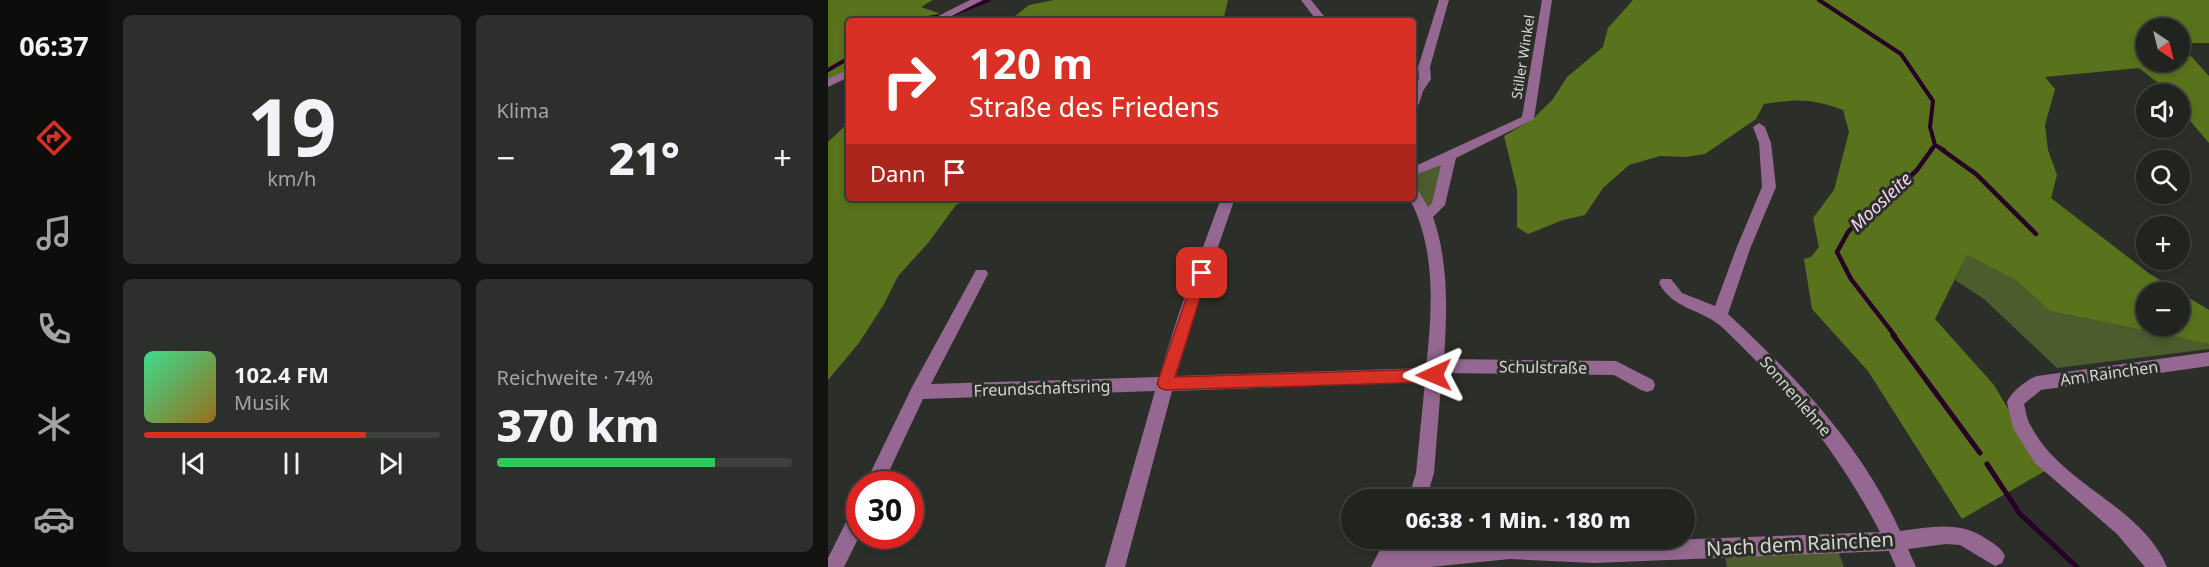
<!DOCTYPE html>
<html lang="de">
<meta charset="utf-8">
<style>
body{margin:0;font-family:"Noto Sans",sans-serif;background:#2d2f2c;color:#f1f3f6;height:100vh;display:flex;flex-direction:column;font-size:22px;white-space:nowrap}
*{box-sizing:border-box;margin:0}
p{font-size:20px;color:#a2a4a4}
.icon{flex:none;width:33px;height:33px;fill:none;stroke:currentColor;stroke-width:2;stroke-linecap:round;stroke-linejoin:round}
.map{position:relative;flex:1;overflow:hidden}
.sheet{display:flex;flex-direction:column;gap:15px;padding:15px;background:#121311;width:720px}
.sheet>*{flex:none}
.banner{position:absolute;left:18px;top:18px;width:570px;height:183px;border-radius:6px;box-shadow:0 3px 9px #0003,0 0 0 2px #3e403d;background:#d93025;color:#fff;overflow:hidden}
.needle{width:39px;rotate:145deg}
.controls{position:absolute;left:1308px;top:18px;display:grid;gap:12px}
.controls a{display:grid;place-items:center;width:54px;height:54px;border-radius:50%;background:#21231f;box-shadow:0 3px 9px #0003,0 0 0 2px #3e403d;font-size:30px}
.speed{position:absolute;left:18px;top:471px;display:flex;gap:12px;font-size:30px;font-weight:700;text-align:center}
.speed>*{display:grid;place-content:center;width:78px;height:78px;border-radius:50%;background:#21231f;box-shadow:0 3px 9px #0003,0 0 0 2px #3e403d;line-height:1}
.speed .limit{border:9px solid #d22;background:#fff;color:#111}
.pin{position:absolute;display:grid;place-items:center;width:51px;height:51px;color:#fff;margin:-26px;border-radius:12px;box-shadow:0 3px 9px #0006}
.me{position:absolute;width:66px;margin:-33px;rotate:269deg;stroke-linejoin:round;filter:drop-shadow(0 0 4px #0008)}
.turn{display:flex;align-items:center;gap:21px;height:126px;padding:0 24px;font-size:27px}
.turn .icon{width:78px;height:78px;stroke-width:2.5}
.turn b{display:block;font-size:42px;line-height:51px}
.then{display:flex;align-items:center;height:57px;padding:0 24px;background:#0003;gap:12px;font-size:22px}
.big{font-size:45px;font-weight:800;line-height:1.1}
.sheet .card{flex:1;display:flex;flex-direction:column;justify-content:center;gap:9px;min-width:0;padding:0 21px;border-radius:9px;background:#2d2f2c}
.sheet .dial{align-items:center;gap:0}
.dial b{font-size:78px;line-height:1}
.song{display:flex;align-items:center;gap:18px}
.cover{width:72px;height:72px;border-radius:9px;background:linear-gradient(135deg,hsl(150 70% 55%),hsl(40 70% 35%))}
.played{height:6px;border-radius:3px;background:linear-gradient(90deg,#d93025 75%,#3e403d 75%)}
.keys{display:flex;justify-content:space-around;direction:ltr}
.heat{display:flex;justify-content:space-between;align-items:center;font-size:33px;direction:ltr}
.charge{height:9px;border-radius:4px;background:linear-gradient(90deg,#34c759 74%,#3e403d 0)}
.sheet .tiles{flex:1;display:grid;gap:15px;grid-template-columns:repeat(2,1fr)}
.trip{position:absolute;left:513px;top:489px;width:354px;height:60px;border-radius:30px;background:#21231f;box-shadow:0 3px 9px #0003,0 0 0 2px #3e403d;font-weight:800;line-height:60px;text-align:center}
main{display:flex;flex:1;min-height:0}
.tabs{display:flex;flex-direction:column;width:108px;justify-content:space-around;align-items:center;background:#0d0e0c;color:#a2a4a4}
.tabs .icon{width:42px;height:42px}
.tabs .on{color:#d93025}
.tabs b{font-size:27px;color:#f1f3f6}
.map>svg:first-child{display:block}
.green{fill:#4c5c2c}
.forest{fill:#59731c;fill-rule:evenodd}
.lines{fill:none;stroke-linecap:round;stroke-linejoin:round}
.stream-far2{stroke:#270026;stroke-width:4}
.stream-far1{stroke:#270026;stroke-width:4.5}
.stream{stroke:#270026;stroke-width:5}
.minor{fill:#946890;fill-rule:evenodd}
.route{fill:#d93025;stroke:#8d1f18;stroke-width:1.5}
.labels{text-anchor:middle;stroke-width:6;stroke-linejoin:round;paint-order:stroke}
.far-street-label{font-size:14px;fill:#d3d5d1;stroke:#2c2f29}
.street-label{font-size:16px;fill:#d3d5d1;stroke:#2c2f29}
.water-label{font-size:18px;font-style:italic;fill:#f8d4f5;stroke:#2c2f29}
.near-street-label{font-size:20px;fill:#d3d5d1;stroke:#2c2f29}
</style>
<main>
<nav class="tabs">
<b>06:37</b>
<svg class="icon on" aria-label="directions" viewBox="0 0 24 24"><path d="M12 3l9 9-9 9-9-9zM9 14v-3h6M13 9l2 2-2 2"/></svg>
<svg class="icon" aria-label="music" viewBox="0 0 24 24"><path d="M9 18V5l10-2v13"/><circle cx="6" cy="18" r="3"/><circle cx="16" cy="16" r="3"/></svg>
<svg class="icon" aria-label="phone" viewBox="0 0 24 24"><path d="M5 4h4l2 5-3 2q2 4 5 5l2-3 5 2v4C11 20 4 13 5 4z"/></svg>
<svg class="icon" aria-label="climate" viewBox="0 0 24 24"><path d="M12 3v18M4 7l16 10M4 17L20 7"/></svg>
<svg class="icon" aria-label="car" viewBox="0 0 24 24"><path d="M5 17H2v-5l4-1 3-4h7l3 4 3 1v5h-3M9 17h6M6 11h13"/><circle cx="7" cy="17" r="2"/><circle cx="17" cy="17" r="2"/></svg>
</nav>
<section class="sheet">
<div class="tiles">
<div class="card dial"><b>19</b><p>km/h</p></div>
<div class="card"><p>Klima</p>
<div class="heat"><a>−</a><b class="big">21°</b><a>+</a></div>
</div>
<div class="card">
<div class="song"><i class="cover"></i><div><b>102.4 FM</b><p>Musik</p></div></div>
<div class="played"></div>
<div class="keys"><svg class="icon" aria-label="previous" viewBox="0 0 24 24"><path d="M18 5L8 12l10 7zM5 5v14"/></svg><svg class="icon" aria-label="pause" viewBox="0 0 24 24"><path d="M8 5v14M16 5v14"/></svg><svg class="icon" aria-label="next" viewBox="0 0 24 24"><path d="M6 5l10 7-10 7zM19 5v14"/></svg></div>
</div>
<div class="card"><p>Reichweite · 74%</p><b class="big">370 km</b><div class="charge"></div></div>
</div>
</section>
<div class="map">
<svg width="1381" height="567" viewBox="0 0 1381 567">
<rect width="100%" height="100%" fill="#2c2f29"/>
<path class="green" d="M 617,164 L 607,203 L 600,208 L 585,188 L 585,174 L 588,175 L 608,167 L 608,165 Z
M 1139,255 L 1187,280 L 1222,311 L 1381,344 L 1381,349 L 1229,368 L 1156,299 L 1127,280 Z
M 1010,551 L 1016,567 L 899,567 L 897,558 Z"/>
<path class="forest" d="M 0,0 L 105,0 L 93,7 L 116,15 L 105,21 L 21,21 L 21,72 L 0,84 Z
M 226,0 L 400,0 L 395,21 L 181,21 L 201,5 Z
M 805,0 L 1381,0 L 1381,43 L 1352,43 L 1352,28 L 1318,28 L 1318,62 L 1352,62 L 1352,44 L 1381,76 L 1381,143 L 1352,109 L 1352,94 L 1340,94 L 1334,86 L 1311,68 L 1217,77 L 1227,89 L 1217,125 L 1220,150 L 1229,175 L 1223,198 L 1322,274 L 1381,310 L 1381,344 L 1222,311 L 1187,280 L 1139,255 L 1107,319 L 1166,385 L 1217,471 L 1134,519 L 1040,371 L 984,309 L 976,259 L 983,257 L 991,247 L 985,218 L 1006,190 L 1021,132 L 1015,110 C 982,98 970,99 936,104 L 928,119 L 877,154 L 858,157 L 832,156 L 801,165 L 775,188 L 757,215 L 735,220 L 700,234 L 689,227 L 689,189 L 676,136 L 705,119 L 725,99 L 739,77 L 775,47 L 780,28 ZM 1318,292 L 1352,292 L 1352,326 L 1318,326 Z
M 21,122 L 21,198 L 143,198 L 128,205 L 100,243 L 70,276 L 56,304 L 31,343 L 0,380 L 0,142 Z"/>
<g class="lines">
<path class="stream-far2" d="M 991,0 L 1073,54 L 1105,101 L 1102,127 L 1107,145 L 1103,150
M 125,14 L 161,0
M 84,21 L 117,15
M 0,70 L 21,58
M 1107,145 L 1116,150"/>
<path class="stream-far1" d="M 1113,149 L 1148,174 L 1208,234
M 1067,336 L 1023,279 L 1009,252 L 1020,232 L 1052,199 L 1067,191 L 1089,170 L 1104,149"/>
<path class="stream" d="M 1065,335 L 1152,453
M 1159,464 L 1192,514 L 1249,567"/>
<path class="minor" d="M 142,0 L 155,0 L 114,21 L 100,21 Z
M 473,0 L 483,0 L 500,21 L 489,21 Z
M 611,0 L 621,0 L 602,67 L 603,79 L 595,91 L 591,104 L 585,108 L 585,88 L 591,79 L 590,67 Z
M 714,0 L 724,0 L 706,119 L 628,158 L 617,205 L 605,217 C 621,262 619,313 616,359 L 788,361 L 825,380 L 827,385 L 825,390 L 819,392 L 813,390 L 786,375 L 614,373 L 606,473 L 598,500 L 580,500 L 588,473 L 597,382 L 344,391 L 297,567 L 277,567 L 327,391 L 95,399 L 55,484 L 37,484 L 84,387 L 148,270 L 158,270 L 160,274 L 103,384 L 331,377 L 351,313 L 393,198 L 407,198 L 367,313 L 348,376 L 598,368 C 604,312 609,249 581,198 L 585,198 L 585,188 L 590,190 L 600,207 L 604,203 L 613,165 L 585,176 L 585,167 L 694,117 Z
M 21,69 L 21,77 L 0,87 L 0,79 Z
M 931,123 L 937,127 L 943,143 L 948,187 L 922,249 L 900,314 C 967,376 1034,446 1072,531 C 1103,527 1133,520 1160,540 C 1168,545 1173,548 1177,556 L 1174,563 L 1167,566 L 1132,545 L 1118,544 L 1080,549 L 1088,567 L 1068,567 L 1061,551 L 766,563 L 682,559 L 602,567 L 543,567 L 558,538 L 579,538 L 573,550 L 682,539 L 766,543 L 1052,532 C 1012,455 959,389 896,329 C 874,308 846,311 831,283 L 833,279 L 843,279 L 854,293 L 887,306 L 908,249 L 934,187 L 931,143 L 925,127 Z
M 1381,352 L 1381,366 L 1213,390 L 1196,404 C 1198,412 1199,420 1203,426 C 1233,485 1313,505 1339,567 L 1317,567 L 1289,534 L 1207,463 L 1185,428 L 1179,402 C 1183,392 1198,380 1209,376 Z
M 32,505 L 32,535 L 16,567 L 0,567 L 0,558 L 25,508 Z"/>
</g>
<path class="route" d="M 374,267 L 380,273 L 347,377 L 606,369 L 611,371 L 613,375 L 611,380 L 606,382 L 337,390 L 332,388 L 329,384 L 367,273 Z"/>
<g class="labels">
<g class="far-street-label">
<text transform="translate(695 57) rotate(-81)" y="5">Stiller Winkel</text>
</g>
<g class="street-label">
<text transform="translate(715 367) rotate(1)" y="6">Schulstraße</text>
<text transform="translate(1281 373) rotate(-8)" y="6">Am Rainchen</text>
<text transform="translate(214 388) rotate(-2)" y="6">Freundschaftsring</text>
<text transform="translate(968 396) rotate(49)" y="6">Sonnenlehne</text>
</g>
<g class="water-label">
<text transform="translate(1053 202) rotate(-43)" y="6">Moosleite</text>
</g>
<g class="near-street-label">
<text transform="translate(972 544) rotate(-3)" y="7">Nach dem Rainchen</text>
</g>
</g>
</svg>
<div class="controls">
<a><svg class="needle" viewBox="-14 -14 28 28"><path d="M0-13l5 13h-10z" fill="#e53935"/><path d="M0 13l5-13h-10z" fill="#a2a4a4"/></svg></a>
<a><svg class="icon" aria-label="sound" viewBox="0 0 24 24"><path d="M4 9h4l5-4v14l-5-4H4zM17 9q2 3 0 6"/></svg></a>
<a><svg class="icon" aria-label="search" viewBox="0 0 24 24"><circle cx="10" cy="10" r="6"/><path d="M15 15l6 6"/></svg></a>
<a>+</a>
<a>−</a>
</div>
<div class="speed"><div class="limit">30</div></div>
<div class="pin" style="left:374px;top:273px;background:#d93025"><svg class="icon" aria-label="arrive" viewBox="0 0 24 24"><path d="M6 21V4h12l-3 4 3 4H6"/></svg></div>
<svg class="me" style="left:606px;top:375px" viewBox="-20 -20 40 40"><path d="M0-17L14 15 0 8-14 15z" fill="#d93025" stroke="#fff" stroke-width="4"/></svg>
<div class="trip">06:38 · 1 Min. · 180 m</div>
<div class="banner">
<div class="turn"><svg class="icon" aria-label="right" viewBox="0 0 24 24"><path d="M7 20v-9h11M14 6l5 5-5 5"/></svg><div><b>120 m</b>Straße des Friedens</div></div>
<div class="then">Dann<svg class="icon" aria-label="arrive" viewBox="0 0 24 24"><path d="M6 21V4h12l-3 4 3 4H6"/></svg></div>
</div>
</div>
</main>
